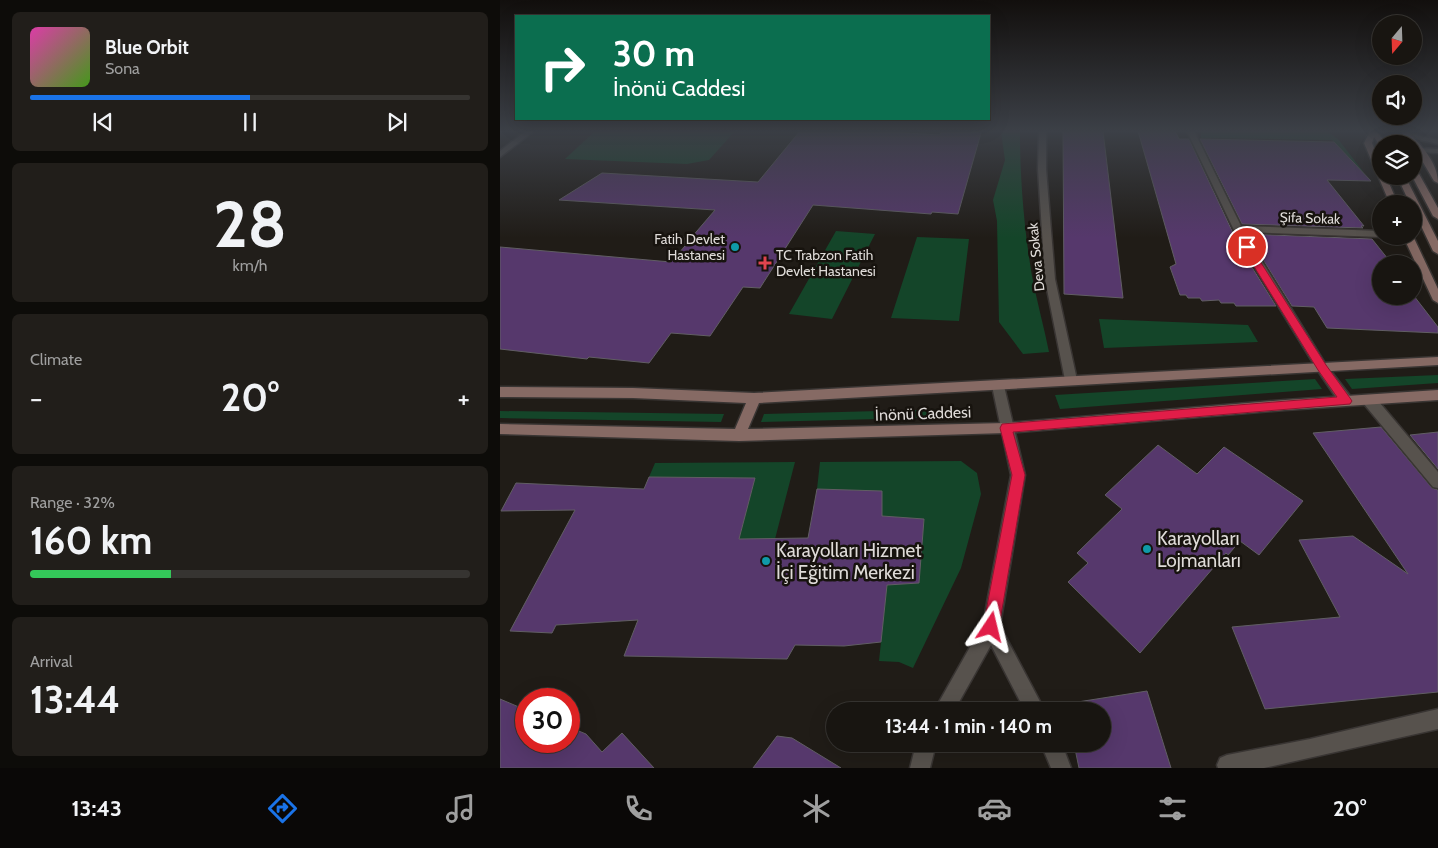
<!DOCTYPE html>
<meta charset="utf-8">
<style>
body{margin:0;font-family:Cabin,sans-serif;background:#211e1a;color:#f1f3f6;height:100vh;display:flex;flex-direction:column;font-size:19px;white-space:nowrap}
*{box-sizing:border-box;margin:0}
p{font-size:16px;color:#9f9f9f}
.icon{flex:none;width:28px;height:28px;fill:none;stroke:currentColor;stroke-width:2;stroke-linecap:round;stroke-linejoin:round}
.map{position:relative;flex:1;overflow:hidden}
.details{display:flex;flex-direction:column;gap:12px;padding:12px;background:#0d0c09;width:500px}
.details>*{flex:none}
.top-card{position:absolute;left:15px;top:15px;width:475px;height:105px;border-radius:0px;box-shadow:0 5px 20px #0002,0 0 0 1px #363431;background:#0b6e4f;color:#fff;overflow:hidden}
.needle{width:32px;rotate:199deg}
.tools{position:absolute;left:872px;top:15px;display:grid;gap:10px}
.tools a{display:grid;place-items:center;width:50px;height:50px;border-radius:50%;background:#181511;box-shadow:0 5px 20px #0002,0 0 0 1px #363431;font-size:25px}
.speed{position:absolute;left:15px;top:688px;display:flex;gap:10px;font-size:25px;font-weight:700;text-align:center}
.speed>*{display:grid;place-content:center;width:65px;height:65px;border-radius:50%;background:#181511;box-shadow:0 5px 20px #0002,0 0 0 1px #363431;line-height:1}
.speed .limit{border:8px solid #d22;background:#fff;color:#111}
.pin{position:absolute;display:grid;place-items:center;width:42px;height:42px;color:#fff;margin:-21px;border:2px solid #fff;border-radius:50%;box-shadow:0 1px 5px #0007}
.me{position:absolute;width:55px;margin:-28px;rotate:10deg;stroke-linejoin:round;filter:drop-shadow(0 0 4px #0008)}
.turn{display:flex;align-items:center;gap:18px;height:105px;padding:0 15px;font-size:22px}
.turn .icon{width:65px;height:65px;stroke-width:2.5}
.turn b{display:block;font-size:35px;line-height:42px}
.big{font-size:38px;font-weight:700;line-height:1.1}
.details .tile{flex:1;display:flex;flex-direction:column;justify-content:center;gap:8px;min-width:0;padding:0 18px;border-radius:8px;background:#211e1a}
.details .dial{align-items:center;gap:0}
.dial b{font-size:65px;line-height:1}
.song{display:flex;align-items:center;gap:15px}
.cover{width:60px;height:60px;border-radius:8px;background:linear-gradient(135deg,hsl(320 70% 55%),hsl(100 70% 35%))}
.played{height:5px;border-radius:2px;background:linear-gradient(90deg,#1a73e8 50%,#363431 50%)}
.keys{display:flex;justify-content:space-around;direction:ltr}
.heat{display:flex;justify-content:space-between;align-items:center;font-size:28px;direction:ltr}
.charge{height:8px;border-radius:4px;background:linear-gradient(90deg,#34c759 32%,#363431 0)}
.trip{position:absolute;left:326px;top:702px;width:285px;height:50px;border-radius:25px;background:#181511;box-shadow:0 5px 20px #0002,0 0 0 1px #363431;font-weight:700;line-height:50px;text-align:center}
.tabs{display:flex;height:80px;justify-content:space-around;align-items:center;background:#0a0807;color:#9f9f9f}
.tabs .icon{width:35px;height:35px}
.tabs .active{color:#1a73e8}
.tabs b{font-size:22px;color:#f1f3f6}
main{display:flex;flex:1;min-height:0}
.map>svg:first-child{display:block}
.green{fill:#144529}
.building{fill:#56386c;stroke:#615e64}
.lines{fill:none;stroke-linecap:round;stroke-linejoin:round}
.street-casing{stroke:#393533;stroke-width:3}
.secondary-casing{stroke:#393533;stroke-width:3}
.street{fill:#57524d;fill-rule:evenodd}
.secondary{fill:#866a64;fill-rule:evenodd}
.route{fill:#e11d48;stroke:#92132f}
.culture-dot{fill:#0f9aa8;stroke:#17130e;stroke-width:2}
.health-dot{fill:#e0444e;stroke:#17130e;stroke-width:2}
.labels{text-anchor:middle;stroke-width:5;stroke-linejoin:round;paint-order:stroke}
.far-street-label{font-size:14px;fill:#dfdbd8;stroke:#17130e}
.far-poi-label{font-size:14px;fill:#dfdbd8;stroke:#17130e;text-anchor:end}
.street-label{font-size:16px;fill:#dfdbd8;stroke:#17130e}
.near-poi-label{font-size:19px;fill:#dfdbd8;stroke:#17130e;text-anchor:start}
</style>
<main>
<section class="details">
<div class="tile">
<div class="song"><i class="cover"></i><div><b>Blue Orbit</b><p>Sona</p></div></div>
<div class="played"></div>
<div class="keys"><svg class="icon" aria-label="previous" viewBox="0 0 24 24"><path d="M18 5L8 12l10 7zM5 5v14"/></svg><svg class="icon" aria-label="pause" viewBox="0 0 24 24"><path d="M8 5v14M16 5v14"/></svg><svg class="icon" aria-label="next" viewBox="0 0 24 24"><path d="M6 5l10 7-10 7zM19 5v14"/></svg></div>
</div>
<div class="tile dial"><b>28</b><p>km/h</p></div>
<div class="tile"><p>Climate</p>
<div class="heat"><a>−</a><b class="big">20°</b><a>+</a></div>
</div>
<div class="tile"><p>Range · 32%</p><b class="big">160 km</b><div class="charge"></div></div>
<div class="tile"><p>Arrival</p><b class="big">13:44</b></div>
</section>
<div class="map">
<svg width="938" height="768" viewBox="0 0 938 768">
<rect width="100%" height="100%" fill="#201c17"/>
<path class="green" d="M 95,131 L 235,131 L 209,160 L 187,164 L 65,159 Z
M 496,131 L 520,131 C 520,179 524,228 532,276 C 537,302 544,327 549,352 L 523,354 L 499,322 L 497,221 L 493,200 L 505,160 L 501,132 Z
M 701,131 L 828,132 L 838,139 L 865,174 L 832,140 L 701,138 Z
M 336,231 L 375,234 L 332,319 L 289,314 Z
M 417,237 L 469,239 L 459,321 L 391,318 Z
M 599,319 L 748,325 L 758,342 L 604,348 Z
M 938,375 L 938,383 L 852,389 L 845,379 Z
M 815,379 L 822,389 L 560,409 L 555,395 Z
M 456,409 L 456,417 L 261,422 L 264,414 Z
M 0,411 L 224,414 L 221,422 L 0,418 Z
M 461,461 L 477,473 L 481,494 L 461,568 L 413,668 L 399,662 L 379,661 L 387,585 L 419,583 L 424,519 L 382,516 L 381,491 L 317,489 L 320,462 Z
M 295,462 L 275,539 L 239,539 L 255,478 L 149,477 L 155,463 Z"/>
<path class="building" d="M 300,131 L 374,131 L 440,135 L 442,131 L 481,133 L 458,214 L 432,212 L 431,214 L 313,205 L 260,288 L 243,287 L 210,336 L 171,333 L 149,363 L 89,357 L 87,359 L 0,349 L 0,247 L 171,262 L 185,246 L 194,243 L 195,240 L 191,238 L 215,210 L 59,200 L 102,173 L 258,182 Z
M 563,131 L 603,131 L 623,298 L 564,294 Z
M 638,131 L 675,131 L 679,139 L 689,139 L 740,248 L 776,306 L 736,306 L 734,303 L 721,303 L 719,300 L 702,301 L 700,298 L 688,298 L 686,295 L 680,295 L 670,267 L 676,264 Z
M 700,139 L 834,142 L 871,181 L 827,180 L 864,226 L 861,226 L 863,228 L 742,224 Z
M 747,234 L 872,239 L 892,264 L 881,264 L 881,296 L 914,296 L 938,327 L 938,333 L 827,328 L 814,307 L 792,306 Z
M 881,427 L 932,488 L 938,490 L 938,692 L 765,709 L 732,627 L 840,617 L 799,540 L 853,536 L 908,574 L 813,433 Z
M 938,432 L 938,469 L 910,435 Z
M 658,445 L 697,474 L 724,447 L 803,501 L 759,555 L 740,541 L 728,555 L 726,553 L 640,653 L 568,582 L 588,563 L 577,553 L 622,509 L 605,495 Z
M 149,477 L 255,478 L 239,539 L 308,538 L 317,489 L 382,491 L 382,516 L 424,519 L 419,583 L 387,585 L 381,642 L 344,646 L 295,645 L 287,659 L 124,656 L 138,620 L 56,625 L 52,633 L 10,631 L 75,510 L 1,511 L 16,483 L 144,489 Z
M 647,691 L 671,768 L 579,768 L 574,744 L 602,744 L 602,711 L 566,711 L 565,704 Z
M 0,699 L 26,710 L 26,741 L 69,741 L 69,727 L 86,734 L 102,752 L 122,733 L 154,768 L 0,768 Z
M 277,736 L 292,738 L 341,768 L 253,768 Z"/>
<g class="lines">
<defs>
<path id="street" d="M 26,131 L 34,131 L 0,157 L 0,151 Z
M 539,131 L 546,131 L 546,169 L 555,279 L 577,380 L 575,383 L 567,383 L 565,380 L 545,279 L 538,169 Z
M 687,131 L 694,131 L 741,226 L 881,231 L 881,236 L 883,236 L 881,237 L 744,232 L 826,365 L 851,397 L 852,401 L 851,405 L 841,405 L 818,371 L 742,247 Z
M 902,132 L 938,140 L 938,144 L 902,136 Z
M 918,148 L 938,149 L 938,153 L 918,152 Z
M 177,238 L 188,238 L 193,241 L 188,244 L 174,243 L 174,239 Z
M 498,381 L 502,383 L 504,386 L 525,475 L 500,626 L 545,711 L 525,711 L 491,645 L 454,711 L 434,711 L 483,624 L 511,475 L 492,386 L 494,383 Z
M 869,395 L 874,396 L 938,472 L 938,488 L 933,487 L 864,404 L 863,400 L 864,396 Z
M 938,709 L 938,729 L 764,768 L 718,768 L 717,765 L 720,758 L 727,755 L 810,739 Z
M 416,744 L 436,744 L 430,768 L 410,768 Z
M 541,744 L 562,744 L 571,768 L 551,768 Z"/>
<path id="secondary" d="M 870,131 L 876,131 L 887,144 L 881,144 L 880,146 L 874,137 L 872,143 L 881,166 L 881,176 L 886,176 L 898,204 L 890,204 L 864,143 Z
M 902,132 L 908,132 C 922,146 938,163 938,183 L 934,181 L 914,147 L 914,144 L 911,144 L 902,136 Z
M 914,170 L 918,172 L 938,208 L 938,219 L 933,216 L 912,176 Z
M 897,176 L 905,176 L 938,241 L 938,254 L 933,251 L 914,211 L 914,204 L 910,204 Z
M 903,236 L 913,236 L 938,289 L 938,303 L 933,300 Z
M 938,357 L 938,365 L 259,403 L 248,429 L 506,423 L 785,400 L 938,390 L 938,400 L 785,410 L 506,433 L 239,441 L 0,434 L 0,424 L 235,429 L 246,403 L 133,398 L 0,397 L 0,387 L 133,388 L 254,393 Z"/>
</defs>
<use href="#street" class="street-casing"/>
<use href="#secondary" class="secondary-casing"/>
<use href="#street" class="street"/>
<use href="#secondary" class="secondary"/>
</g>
<linearGradient id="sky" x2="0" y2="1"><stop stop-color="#120f0d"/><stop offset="0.55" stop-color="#3c4047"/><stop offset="1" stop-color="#3c4047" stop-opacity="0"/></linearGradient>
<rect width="938" height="238" fill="url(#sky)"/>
<path class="route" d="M 747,244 L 751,247 L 826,365 L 850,398 L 852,401 L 850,404 L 513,432 L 525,475 L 499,627 L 497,632 L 491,635 L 486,632 L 483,627 L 512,475 L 500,428 L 502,424 L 837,397 L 818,370 L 742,247 Z"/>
<g class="culture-dot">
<circle cx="235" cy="247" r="5"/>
<circle cx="647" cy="549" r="5"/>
<circle cx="266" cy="561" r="5"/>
</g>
<path class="health-dot" d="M262.5 255.5h5v5h5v5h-5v5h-5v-5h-5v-5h5z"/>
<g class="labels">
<g class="far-street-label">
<text transform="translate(810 218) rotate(2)" y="5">Şifa Sokak</text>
<text transform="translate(536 257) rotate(-96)" y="5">Deva Sokak</text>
</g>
<g class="far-poi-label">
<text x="225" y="244">Fatih Devlet<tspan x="225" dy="16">Hastanesi</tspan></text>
<text x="276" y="260" text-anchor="start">TC Trabzon Fatih<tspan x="276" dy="16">Devlet Hastanesi</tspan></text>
</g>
<g class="street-label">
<text transform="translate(423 413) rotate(-2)" y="6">İnönü Caddesi</text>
</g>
<g class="near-poi-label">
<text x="657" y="545">Karayolları<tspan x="657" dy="22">Lojmanları</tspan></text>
<text x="276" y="557">Karayolları Hizmet<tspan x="276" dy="22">İçi Eğitim Merkezi</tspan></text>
</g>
</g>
</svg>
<div class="tools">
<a><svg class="needle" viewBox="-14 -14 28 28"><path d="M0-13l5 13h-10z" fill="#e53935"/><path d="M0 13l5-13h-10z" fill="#9f9f9f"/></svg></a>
<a><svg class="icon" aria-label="sound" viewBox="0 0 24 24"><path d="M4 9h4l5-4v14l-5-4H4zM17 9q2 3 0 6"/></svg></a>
<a><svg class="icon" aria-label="layers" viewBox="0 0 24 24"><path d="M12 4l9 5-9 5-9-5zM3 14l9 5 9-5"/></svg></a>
<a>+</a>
<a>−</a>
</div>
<div class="speed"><div class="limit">30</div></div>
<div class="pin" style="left:747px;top:247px;background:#d93025"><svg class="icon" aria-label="arrive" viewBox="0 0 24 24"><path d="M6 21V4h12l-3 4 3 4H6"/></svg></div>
<svg class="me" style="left:491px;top:627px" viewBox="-20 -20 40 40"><path d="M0-17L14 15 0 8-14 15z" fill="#e11d48" stroke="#fff" stroke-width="4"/></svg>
<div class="trip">13:44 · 1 min · 140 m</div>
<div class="top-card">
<div class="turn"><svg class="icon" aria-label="right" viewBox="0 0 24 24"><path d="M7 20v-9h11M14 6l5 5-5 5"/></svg><div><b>30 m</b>İnönü Caddesi</div></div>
</div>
</div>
</main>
<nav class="tabs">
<b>13:43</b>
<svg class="icon active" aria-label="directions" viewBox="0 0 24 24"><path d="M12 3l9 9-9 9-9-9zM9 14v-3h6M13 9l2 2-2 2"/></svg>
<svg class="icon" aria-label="music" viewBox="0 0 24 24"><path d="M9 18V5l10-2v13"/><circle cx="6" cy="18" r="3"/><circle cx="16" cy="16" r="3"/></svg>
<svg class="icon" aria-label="phone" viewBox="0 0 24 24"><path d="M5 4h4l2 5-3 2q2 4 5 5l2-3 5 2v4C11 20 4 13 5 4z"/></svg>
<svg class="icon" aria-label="climate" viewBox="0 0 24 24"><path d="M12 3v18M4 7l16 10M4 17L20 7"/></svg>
<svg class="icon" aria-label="car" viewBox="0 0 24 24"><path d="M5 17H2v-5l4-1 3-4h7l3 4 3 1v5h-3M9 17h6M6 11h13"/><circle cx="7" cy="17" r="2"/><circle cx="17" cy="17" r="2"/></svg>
<svg class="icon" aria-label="filters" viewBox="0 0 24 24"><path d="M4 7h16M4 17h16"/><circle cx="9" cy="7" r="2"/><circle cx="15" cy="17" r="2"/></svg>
<b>20°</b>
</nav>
